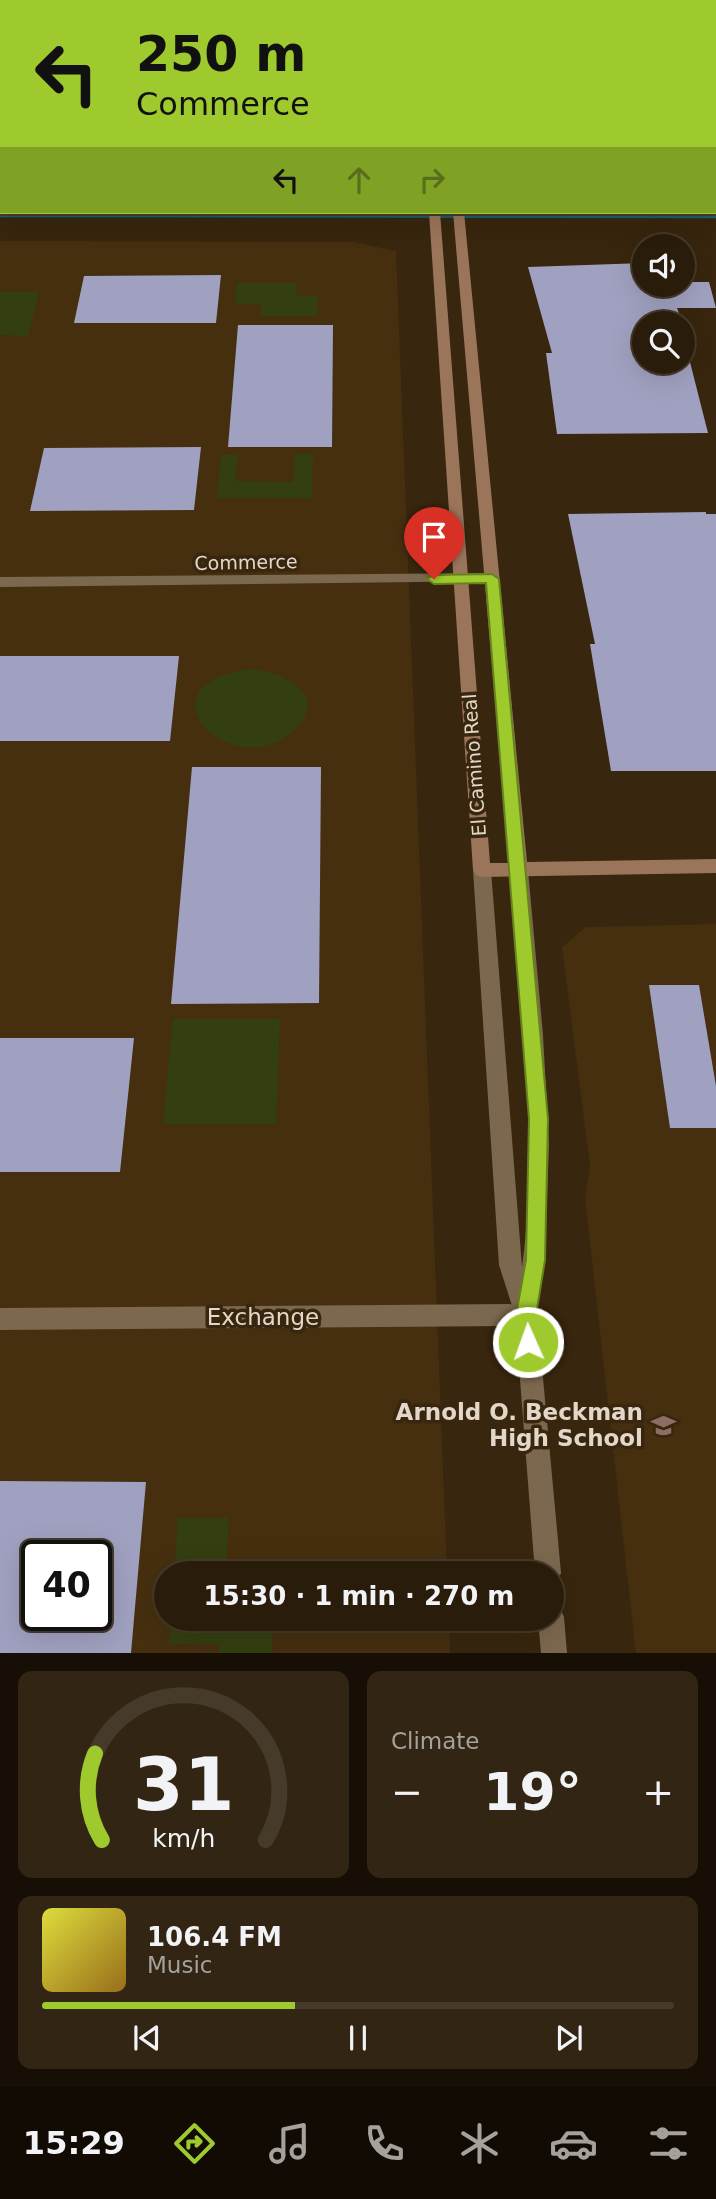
<!DOCTYPE html>
<meta charset="utf-8">
<style>
body{margin:0;font-family:"DejaVu Sans",sans-serif;background:#322513;color:#f1f3f6;height:100vh;display:flex;flex-direction:column;font-size:26px;white-space:nowrap}
*{box-sizing:border-box;margin:0}
p{font-size:23px;color:#a5a19c}
.icon{flex:none;width:38px;height:38px;fill:none;stroke:currentColor;stroke-width:2;stroke-linecap:round;stroke-linejoin:round}
.map{position:relative;height:1653px;overflow:hidden}
.sheet{display:flex;flex-direction:column;gap:18px;padding:18px;background:#170f06;flex:1}
.sheet>*{flex:none}
.guide{position:absolute;left:0px;top:0px;width:718px;height:214px;box-shadow:0 7px 28px #0002,0 0 0 2px #463a2b;background:#9fca2d;color:#111;overflow:hidden}
.controls{position:absolute;left:632px;top:234px;display:grid;gap:14px}
.controls a{display:grid;place-items:center;width:63px;height:63px;border-radius:50%;background:#2a1c0a;box-shadow:0 7px 28px #0002,0 0 0 2px #463a2b;font-size:35px}
.speed{position:absolute;left:21px;top:1540px;display:flex;gap:14px;font-size:35px;font-weight:700;text-align:center}
.speed>*{display:grid;place-content:center;width:91px;height:91px;border-radius:50%;background:#2a1c0a;box-shadow:0 7px 28px #0002,0 0 0 2px #463a2b;line-height:1}
.speed .limit{border:4px solid #111;border-radius:10px;background:#fff;color:#111}
.pin{position:absolute;display:grid;place-items:center;width:60px;height:60px;color:#fff;margin:-72px -30px;border-radius:50% 50% 50% 0;rotate:-45deg;box-shadow:0 0 7px #0007}
.pin .icon{rotate:45deg}
.me{position:absolute;width:77px;margin:-38px;rotate:358deg;stroke-linejoin:round;filter:drop-shadow(0 0 5px #0008)}
.turn{display:flex;align-items:center;gap:24px;height:147px;padding:0 21px;font-size:32px}
.turn .icon{width:91px;height:91px;stroke-width:2.5}
.turn b{display:block;font-size:49px;line-height:60px}
.lanes{display:flex;align-items:center;height:66px;padding:0 21px;background:#0003;justify-content:center;gap:35px;direction:ltr}
.lanes .off{opacity:.35}
.big{font-size:52px;font-weight:700;line-height:1.1}
.sheet .tile{flex:1;display:flex;flex-direction:column;justify-content:center;gap:10px;min-width:0;padding:0 24px;border-radius:14px;background:#322513}
.sheet .dial{align-items:center;gap:0}
.dial svg{height:182px;overflow:visible;fill:none;stroke:#463a2b;stroke-width:7;stroke-linecap:round;text-anchor:middle}
.dial text{fill:#f1f3f6;stroke:none}
.song{display:flex;align-items:center;gap:21px}
.cover{width:84px;height:84px;border-radius:10px;background:linear-gradient(135deg,hsl(60 70% 55%),hsl(40 70% 35%))}
.played{height:7px;border-radius:4px;background:linear-gradient(90deg,#9fca2d 40%,#463a2b 40%)}
.keys{display:flex;justify-content:space-around;direction:ltr}
.heat{display:flex;justify-content:space-between;align-items:center;font-size:38px;direction:ltr}
.sheet .tiles{flex:1;display:grid;gap:18px;grid-template-columns:1fr 1fr}
.tile:last-child{grid-column:span 2}
.trip{position:absolute;left:154px;top:1561px;width:410px;height:70px;border-radius:35px;background:#2a1c0a;box-shadow:0 7px 28px #0002,0 0 0 2px #463a2b;font-weight:700;line-height:70px;text-align:center}
.menu{display:flex;height:112px;justify-content:space-around;align-items:center;background:#110b04;color:#a5a19c}
.menu .icon{width:49px;height:49px}
.menu .active{color:#9fca2d}
.menu b{font-size:32px;color:#f1f3f6}
.map>svg:first-child{display:block}
.built{fill:#452f0f;fill-rule:evenodd}
.green{fill:#333f10}
.lines{fill:none;stroke-linecap:round;stroke-linejoin:round}
.stream{stroke:#17626f;stroke-width:4.5}
.building{fill:#a0a0c0;fill-rule:evenodd}
.minor{fill:#7c684e;fill-rule:evenodd}
.tertiary{fill:#7c684e;fill-rule:evenodd}
.secondary{fill:#9b755a;fill-rule:evenodd}
.motorway{fill:#e29277;fill-rule:evenodd}
.route{fill:#9fca2d;stroke:#67831d;stroke-width:2}
.labels{text-anchor:middle;stroke-width:7;stroke-linejoin:round;paint-order:stroke}
.street-label{font-size:19px;fill:#e3d7c9;stroke:#38260e}
.near-street-label{font-size:23px;fill:#e3d7c9;stroke:#38260e}
.near-poi-label{font-size:23px;font-weight:bold;fill:#e3d7c9;stroke:#38260e;text-anchor:end}
</style>
<div class="map">
<svg width="716" height="1653" viewBox="0 0 716 1653">
<rect width="100%" height="100%" fill="#38260e"/>
<path class="built" d="M 0,241 L 354,242 L 396,251 L 447,1573 L 166,1573 L 166,1619 L 449,1619 L 450,1653 L 0,1653 ZM 37,1556 L 96,1556 L 96,1615 L 37,1615 Z
M 716,924 L 716,1653 L 636,1653 L 585,1198 L 590,1166 L 562,947 L 586,927 Z"/>
<path class="green" d="M 237,283 L 297,283 L 296,296 L 317,296 L 317,316 L 261,316 L 261,304 L 235,304 Z
M 0,292 L 39,292 L 28,336 L 0,335 Z
M 295,454 L 313,454 L 312,498 L 217,498 L 221,455 L 238,455 L 235,481 L 293,482 Z
M 248,669 C 279,670 332,693 295,729 C 236,788 131,688 248,669 Z
M 173,1019 L 280,1019 L 276,1124 L 163,1124 Z
M 178,1518 L 229,1518 L 226,1573 L 174,1573 Z
M 171,1619 L 273,1619 L 272,1653 L 219,1653 L 219,1644 L 169,1644 Z"/>
<g class="lines">
<path class="stream" d="M 0,215 L 716,216"/>
</g>
<path class="building" d="M 644,263 L 644,285 L 690,285 L 690,282 L 709,282 L 716,308 L 677,308 L 683,324 L 644,324 L 644,362 L 690,362 L 708,433 L 557,434 L 546,353 L 552,353 L 528,267 Z
M 221,275 L 216,323 L 74,323 L 84,276 Z
M 238,325 L 333,325 L 332,447 L 228,447 Z
M 201,447 L 194,510 L 30,511 L 44,448 Z
M 706,512 L 706,514 L 716,514 L 716,771 L 611,771 L 590,644 L 595,644 L 568,514 Z
M 0,656 L 179,656 L 170,741 L 0,741 Z
M 192,767 L 321,767 L 319,1003 L 171,1004 Z
M 649,985 L 699,985 L 716,1086 L 716,1128 L 670,1128 Z
M 0,1038 L 134,1038 L 120,1172 L 0,1172 Z
M 0,1481 L 146,1482 L 131,1653 L 0,1653 ZM 37,1556 L 96,1556 L 96,1615 L 37,1615 Z"/>
<g class="lines">
<path class="minor" d="M 493,573 L 500,578 L 498,581 L 0,587 L 0,577 Z
M 526,1304 L 534,1307 L 537,1315 L 534,1323 L 526,1326 L 0,1330 L 0,1308 Z"/>
<path class="tertiary" d="M 482,863 L 488,865 L 491,870 L 522,1267 C 540,1136 521,1001 510,870 L 513,865 L 525,865 L 528,870 L 543,1035 L 549,1145 L 545,1255 L 537,1313 L 561,1573 L 557,1582 L 551,1584 L 551,1573 L 535,1573 L 515,1315 L 499,1265 L 473,870 L 476,865 Z
M 551,1604 L 560,1608 L 564,1617 L 567,1653 L 541,1653 L 538,1619 L 551,1619 Z"/>
<path class="secondary" d="M 432,0 L 442,0 L 442,2 L 433,2 Z
M 429,212 L 440,212 L 490,863 L 509,863 L 453,212 L 464,212 L 527,862 L 716,859 L 716,873 L 482,877 L 476,875 L 473,870 Z"/>
<path class="motorway" d="M 174,0 L 198,0 L 199,2 L 175,2 Z
M 396,0 L 419,0 L 420,2 L 397,2 Z"/>
</g>
<path class="route" d="M 492,574 L 499,579 L 548,1119 L 545,1260 L 536,1315 L 539,1342 L 535,1349 L 528,1352 L 521,1349 L 516,1315 L 526,1260 L 529,1119 L 486,583 L 434,584 L 427,579 L 434,575 Z"/>
<defs>
<symbol id="school-bare" viewBox="-9 -9 18 18"><path d="M0-5L7-2L0 1L-7-2ZM-4 1L0 2.5L4 1V4Q0 6-4 4Z" fill="#8d6e63" stroke="#38260e" stroke-width="2.5" paint-order="stroke"/></symbol>
</defs>
<g fill-rule="evenodd">
<use href="#school-bare" x="646" y="1408" width="35" height="35"/>
</g>
<g class="labels">
<g class="street-label">
<text transform="translate(246 562) rotate(-1)" y="7">Commerce</text>
<text transform="translate(474 765) rotate(-94)" y="7">El Camino Real</text>
</g>
<g class="near-street-label">
<text x="263" y="1325">Exchange</text>
</g>
<g class="near-poi-label">
<text x="643" y="1420">Arnold O. Beckman<tspan x="643" dy="26">High School</tspan></text>
</g>
</g>
</svg>
<div class="controls">
<a><svg class="icon" aria-label="sound" viewBox="0 0 24 24"><path d="M4 9h4l5-4v14l-5-4H4zM17 9q2 3 0 6"/></svg></a>
<a><svg class="icon" aria-label="search" viewBox="0 0 24 24"><circle cx="10" cy="10" r="6"/><path d="M15 15l6 6"/></svg></a>
</div>
<div class="speed"><div class="limit">40</div></div>
<div class="pin" style="left:434px;top:579px;background:#d93025"><svg class="icon" aria-label="arrive" viewBox="0 0 24 24"><path d="M6 21V4h12l-3 4 3 4H6"/></svg></div>
<svg class="me" style="left:528px;top:1342px" viewBox="-20 -20 40 40"><circle r="17" fill="#9fca2d" stroke="#fff" stroke-width="3"/><path d="M0-11L8 9 0 5-8 9z" fill="#fff"/></svg>
<div class="trip">15:30 · 1 min · 270 m</div>
<div class="guide">
<div class="turn"><svg class="icon" aria-label="left" viewBox="0 0 24 24"><path d="M17 20v-9H6M10 6l-5 5 5 5"/></svg><div><b>250 m</b>Commerce</div></div>
<div class="lanes"><svg class="icon" aria-label="left" viewBox="0 0 24 24"><path d="M17 20v-9H6M10 6l-5 5 5 5"/></svg><svg class="icon off" aria-label="ahead" viewBox="0 0 24 24"><path d="M12 20V5M6 11l6-6 6 6"/></svg><svg class="icon off" aria-label="right" viewBox="0 0 24 24"><path d="M7 20v-9h11M14 6l5 5-5 5"/></svg></div>
</div>
</div>
<section class="sheet">
<div class="tiles">
<div class="tile dial"><svg viewBox="0 0 100 80">
<path d="M14 69A42 42 0 1 1 86 69"/>
<path d="M14 69A42 42 0 0 1 11 31" stroke="#9fca2d"/>
<text x="50" y="56" font-size="32" font-weight="700">31</text>
<text x="50" y="72" font-size="11">km/h</text>
</svg></div>
<div class="tile"><p>Climate</p>
<div class="heat"><a>−</a><b class="big">19°</b><a>+</a></div>
</div>
<div class="tile">
<div class="song"><i class="cover"></i><div><b>106.4 FM</b><p>Music</p></div></div>
<div class="played"></div>
<div class="keys"><svg class="icon" aria-label="previous" viewBox="0 0 24 24"><path d="M18 5L8 12l10 7zM5 5v14"/></svg><svg class="icon" aria-label="pause" viewBox="0 0 24 24"><path d="M8 5v14M16 5v14"/></svg><svg class="icon" aria-label="next" viewBox="0 0 24 24"><path d="M6 5l10 7-10 7zM19 5v14"/></svg></div>
</div>
</div>
</section>
<nav class="menu">
<b>15:29</b>
<svg class="icon active" aria-label="directions" viewBox="0 0 24 24"><path d="M12 3l9 9-9 9-9-9zM9 14v-3h6M13 9l2 2-2 2"/></svg>
<svg class="icon" aria-label="music" viewBox="0 0 24 24"><path d="M9 18V5l10-2v13"/><circle cx="6" cy="18" r="3"/><circle cx="16" cy="16" r="3"/></svg>
<svg class="icon" aria-label="phone" viewBox="0 0 24 24"><path d="M5 4h4l2 5-3 2q2 4 5 5l2-3 5 2v4C11 20 4 13 5 4z"/></svg>
<svg class="icon" aria-label="climate" viewBox="0 0 24 24"><path d="M12 3v18M4 7l16 10M4 17L20 7"/></svg>
<svg class="icon" aria-label="car" viewBox="0 0 24 24"><path d="M5 17H2v-5l4-1 3-4h7l3 4 3 1v5h-3M9 17h6M6 11h13"/><circle cx="7" cy="17" r="2"/><circle cx="17" cy="17" r="2"/></svg>
<svg class="icon" aria-label="filters" viewBox="0 0 24 24"><path d="M4 7h16M4 17h16"/><circle cx="9" cy="7" r="2"/><circle cx="15" cy="17" r="2"/></svg>
</nav>
